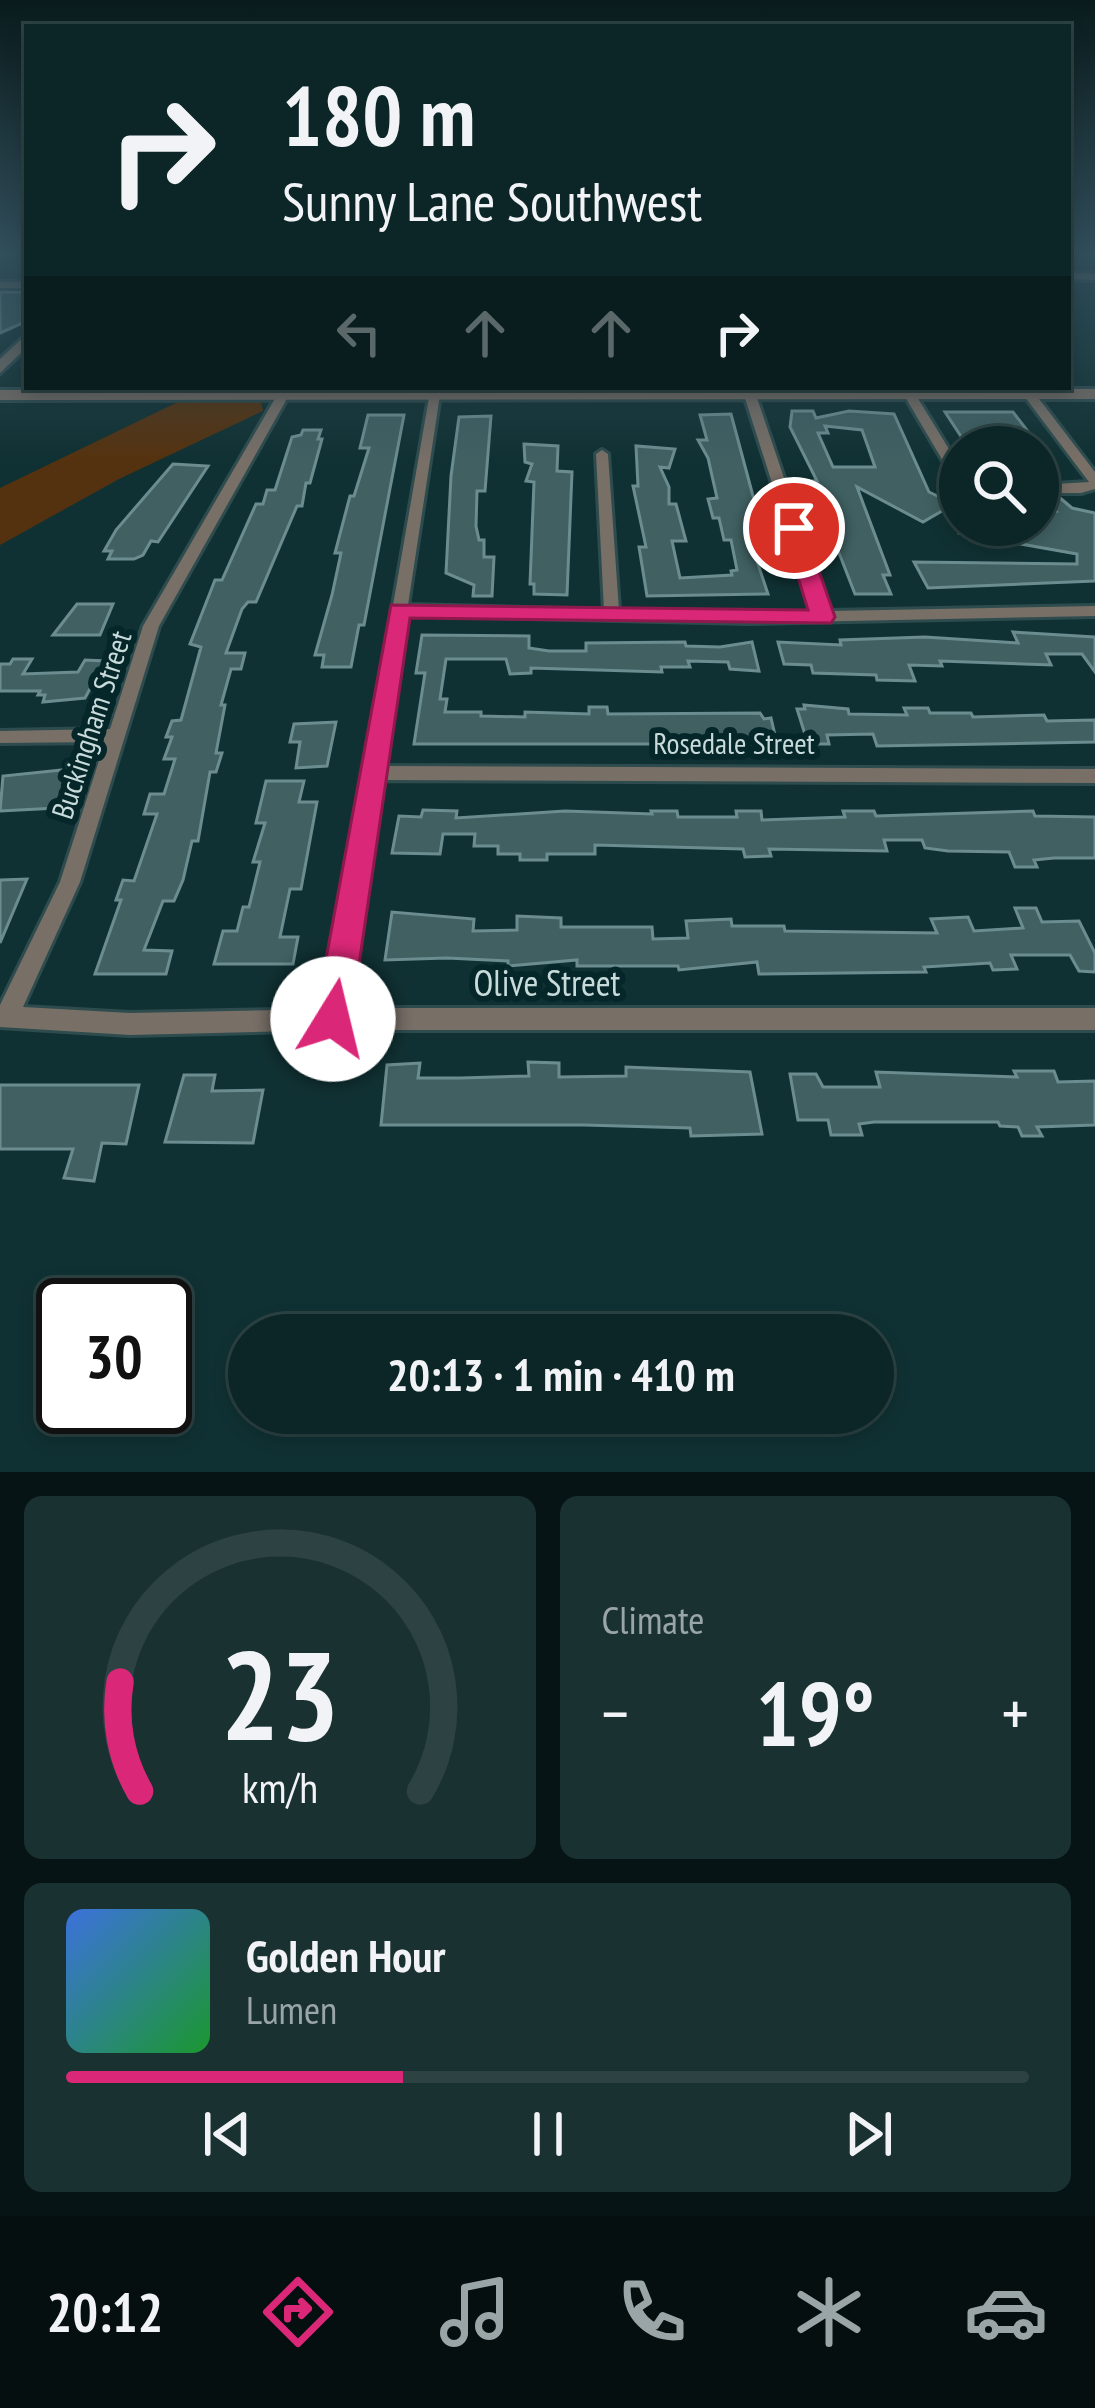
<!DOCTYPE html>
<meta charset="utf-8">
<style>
body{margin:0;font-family:"PT Sans Narrow",sans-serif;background:#1a3132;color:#f1f3f6;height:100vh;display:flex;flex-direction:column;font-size:45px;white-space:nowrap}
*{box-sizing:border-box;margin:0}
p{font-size:39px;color:#9aa5a7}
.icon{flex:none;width:66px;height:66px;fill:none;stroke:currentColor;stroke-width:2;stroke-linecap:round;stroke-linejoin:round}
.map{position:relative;height:1472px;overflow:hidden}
.drawer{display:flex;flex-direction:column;gap:24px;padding:24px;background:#071415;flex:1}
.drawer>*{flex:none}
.hud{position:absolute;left:24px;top:24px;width:1047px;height:366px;border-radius:0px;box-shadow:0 6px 18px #0003,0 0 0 3px #2c4243;background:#0c2526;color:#f1f3f6;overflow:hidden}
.controls{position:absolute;left:939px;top:426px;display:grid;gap:24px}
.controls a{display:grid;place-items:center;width:120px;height:120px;border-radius:50%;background:#0c2526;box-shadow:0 6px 18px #0003,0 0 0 3px #2c4243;font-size:60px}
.speed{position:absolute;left:36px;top:1278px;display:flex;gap:24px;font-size:60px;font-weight:700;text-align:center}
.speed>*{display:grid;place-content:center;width:156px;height:156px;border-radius:50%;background:#0c2526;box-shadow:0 6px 18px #0003,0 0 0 3px #2c4243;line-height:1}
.speed .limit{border:6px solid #111;border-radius:18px;background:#fff;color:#111}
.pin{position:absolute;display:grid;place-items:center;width:102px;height:102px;color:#fff;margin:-51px;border:6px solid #fff;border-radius:50%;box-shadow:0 3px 12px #0007}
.me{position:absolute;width:132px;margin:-66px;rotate:9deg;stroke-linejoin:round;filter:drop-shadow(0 0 9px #0008)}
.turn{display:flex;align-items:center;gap:42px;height:252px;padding:0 60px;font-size:54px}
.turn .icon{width:156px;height:156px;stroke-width:2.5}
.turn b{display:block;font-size:84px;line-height:102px}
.lanes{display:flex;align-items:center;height:114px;padding:0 60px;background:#0003;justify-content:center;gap:60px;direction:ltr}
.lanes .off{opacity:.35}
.big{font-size:90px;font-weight:700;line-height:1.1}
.drawer .widget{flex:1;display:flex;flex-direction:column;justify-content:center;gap:18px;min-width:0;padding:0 42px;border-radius:18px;background:#1a3132}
.drawer .dial{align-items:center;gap:0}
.dial svg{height:312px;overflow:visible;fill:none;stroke:#2c4243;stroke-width:7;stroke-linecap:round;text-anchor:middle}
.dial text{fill:#f1f3f6;stroke:none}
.song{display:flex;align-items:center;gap:36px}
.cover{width:144px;height:144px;border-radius:18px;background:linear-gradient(135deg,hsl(220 70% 55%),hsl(130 70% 35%))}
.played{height:12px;border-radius:6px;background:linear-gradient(90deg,#db2777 35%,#2c4243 35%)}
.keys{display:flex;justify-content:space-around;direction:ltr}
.heat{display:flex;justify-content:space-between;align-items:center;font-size:66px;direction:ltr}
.drawer .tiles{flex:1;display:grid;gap:24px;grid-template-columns:1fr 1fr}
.widget:last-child{grid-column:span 2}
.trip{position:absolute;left:228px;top:1314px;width:666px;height:120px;border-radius:60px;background:#0c2526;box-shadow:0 6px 18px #0003,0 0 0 3px #2c4243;font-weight:700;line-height:120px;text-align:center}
.tabs{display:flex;height:192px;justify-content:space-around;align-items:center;background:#050f0f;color:#9aa5a7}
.tabs .icon{width:84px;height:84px}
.tabs .on{color:#db2777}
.tabs b{font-size:54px;color:#f1f3f6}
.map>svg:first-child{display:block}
.green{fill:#55320f}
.building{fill:#406062;stroke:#6c8d90;stroke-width:3;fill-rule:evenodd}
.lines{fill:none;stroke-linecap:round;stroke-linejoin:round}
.minor-casing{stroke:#2e4c4e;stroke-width:6}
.tertiary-casing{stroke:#2e4c4e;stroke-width:6}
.minor{fill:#786f67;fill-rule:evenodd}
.tertiary{fill:#786f67;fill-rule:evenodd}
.route{fill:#db2777;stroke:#8e194d;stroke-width:3}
.labels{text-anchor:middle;stroke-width:12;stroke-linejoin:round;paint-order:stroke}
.street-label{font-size:30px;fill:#c9dadb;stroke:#052729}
.near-street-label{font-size:36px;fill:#c9dadb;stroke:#052729}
</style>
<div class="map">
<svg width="1095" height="1472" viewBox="0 0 1095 1472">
<rect width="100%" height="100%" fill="#103133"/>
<path class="green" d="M 182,400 L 261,402 L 263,411 L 119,479 L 0,545 L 0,488 Z"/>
<path class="building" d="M 0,292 L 27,292 L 27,321 L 0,333 Z
M 792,411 L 813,411 L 816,418 L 849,411 L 894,414 L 929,492 L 954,504 L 923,522 L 857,487 L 890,575 L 883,575 L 891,594 L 855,594 L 811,481 L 817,481 L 790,427 ZM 825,426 L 862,430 L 875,467 L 833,467 L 818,433 L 828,433 Z
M 945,412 L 1013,412 L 1040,447 L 968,447 Z
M 731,414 L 768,552 L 755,555 L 768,594 L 647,596 L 639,547 L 646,547 L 633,486 L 638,486 L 636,446 L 675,449 L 669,468 L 660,467 L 669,487 L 669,504 L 676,504 L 686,541 L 672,541 L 680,578 L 732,575 L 731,571 L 737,570 L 731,540 L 724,540 L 719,518 L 713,518 L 708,499 L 717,498 L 708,458 L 698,440 L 707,440 L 700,415 Z
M 368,415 L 404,415 L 364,625 L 359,625 L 351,667 L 322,667 L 324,655 L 315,655 L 332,595 L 341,553 L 335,553 L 350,496 L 354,496 L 369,448 L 360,448 Z
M 491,416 L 485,491 L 477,491 L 476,526 L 479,540 L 484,540 L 484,557 L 494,557 L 492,596 L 473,596 L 474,585 L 446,573 L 451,476 L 459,417 Z
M 303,430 L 321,430 L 318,439 L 322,439 L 310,483 L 306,483 L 302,506 L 297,506 L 256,602 L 248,602 L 242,609 L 226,653 L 245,653 L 241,669 L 231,669 L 221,705 L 225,705 L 216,753 L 222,753 L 216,772 L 210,772 L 198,841 L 192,841 L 183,880 L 174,901 L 163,901 L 144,950 L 172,951 L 166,974 L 95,974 L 121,900 L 116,900 L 123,880 L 134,881 L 157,814 L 144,814 L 150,794 L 164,794 L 175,759 L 164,759 L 172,737 L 166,737 L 172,721 L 181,720 L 201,647 L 190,644 L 215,580 L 222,580 L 256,504 L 263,504 L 267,490 L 275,490 L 292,437 L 301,435 Z
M 524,444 L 558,446 L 557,471 L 572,472 L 567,595 L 534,594 L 534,584 L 530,584 L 534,482 L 526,481 L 532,464 L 525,462 Z
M 173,464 L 208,466 L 158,542 L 151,541 L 143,555 L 134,559 L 108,559 L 112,551 L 104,551 L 116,530 Z
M 1045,497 L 1059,497 L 1072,508 L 1095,513 L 1095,581 L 928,588 L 914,562 L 1077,564 L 1077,554 L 959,533 L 960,525 L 1038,525 L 1038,511 L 1056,511 Z
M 77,604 L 113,604 L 100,635 L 53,635 Z
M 1013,632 L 1095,637 L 1095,672 L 1082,654 L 1046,654 L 1051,665 L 940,661 L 942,666 L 909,665 L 915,681 L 877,680 L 876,675 L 813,673 L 811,665 L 784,664 L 778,642 L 841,645 L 840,640 L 925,637 L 1018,643 Z
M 422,635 L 529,636 L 529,648 L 549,651 L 586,651 L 586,643 L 685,642 L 686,646 L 720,647 L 752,642 L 759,671 L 730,669 L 728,662 L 688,661 L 690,667 L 661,667 L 662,672 L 531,668 L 531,673 L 510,674 L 506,659 L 446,659 L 440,699 L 447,699 L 445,712 L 481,712 L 481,716 L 525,717 L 525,712 L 589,714 L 589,707 L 607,707 L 608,714 L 760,713 L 764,719 L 771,718 L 777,744 L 414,744 L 425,673 L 416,673 Z
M 13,659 L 32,659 L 23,674 L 78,672 L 85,660 L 105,661 L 85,698 L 43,702 L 45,695 L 38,695 L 40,691 L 0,691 L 0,664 L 10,664 Z
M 804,705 L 848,709 L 849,714 L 907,715 L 904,708 L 928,708 L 930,713 L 971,713 L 973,717 L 1044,715 L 1047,721 L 1095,720 L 1095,742 L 877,746 L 873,734 L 827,735 L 829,744 L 808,744 L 797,709 L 805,709 Z
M 336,722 L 327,766 L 296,768 L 300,742 L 290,742 L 294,724 Z
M 71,769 L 57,808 L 0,811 L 3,776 Z
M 266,781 L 304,781 L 299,802 L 317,802 L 301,889 L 290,889 L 280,937 L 298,937 L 293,964 L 214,964 L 223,931 L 237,931 L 243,907 L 249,907 L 260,862 L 253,862 L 265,823 L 256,823 Z
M 423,810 L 457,811 L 456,818 L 565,811 L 652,814 L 651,811 L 677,811 L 678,817 L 737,817 L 736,811 L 761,811 L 762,820 L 845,817 L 843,811 L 874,811 L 876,816 L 1033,811 L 1035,816 L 1095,817 L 1095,858 L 1054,858 L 1034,860 L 1037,867 L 1015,867 L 1009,852 L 948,851 L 925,848 L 922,840 L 884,840 L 887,851 L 769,849 L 771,856 L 745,857 L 743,849 L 595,845 L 595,854 L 547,854 L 547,860 L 520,860 L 520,854 L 498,854 L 498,846 L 474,846 L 475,834 L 443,834 L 440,854 L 392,853 L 399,816 L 421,817 Z
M 27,879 L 0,943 L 0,880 Z
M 1015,908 L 1036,908 L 1042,922 L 1079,921 L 1095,953 L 1095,972 L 1079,971 L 1070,955 L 1011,955 L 1017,969 L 993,970 L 990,963 L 924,967 L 926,972 L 759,974 L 757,962 L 679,970 L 678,966 L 577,966 L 577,960 L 508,966 L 508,961 L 447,958 L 385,960 L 392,912 L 474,919 L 473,931 L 517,930 L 517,916 L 561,918 L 561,927 L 652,927 L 653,939 L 688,938 L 686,921 L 731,919 L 732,926 L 784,926 L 785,931 L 937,933 L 931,919 L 968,917 L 974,931 L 1023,928 Z
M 528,1062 L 559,1063 L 559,1077 L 626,1076 L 626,1067 L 750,1072 L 762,1134 L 691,1136 L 690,1128 L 584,1125 L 381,1125 L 387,1065 L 420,1063 L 418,1078 L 461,1078 L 529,1076 Z
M 1014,1071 L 1054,1071 L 1058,1082 L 1095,1081 L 1095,1125 L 1037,1127 L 1042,1136 L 1022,1136 L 1018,1127 L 1000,1126 L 998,1122 L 874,1122 L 859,1124 L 862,1135 L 831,1135 L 828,1120 L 798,1120 L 790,1074 L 816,1074 L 823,1087 L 880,1087 L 876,1072 L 1017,1077 Z
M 184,1075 L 215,1075 L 212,1091 L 263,1090 L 253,1143 L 165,1142 Z
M 0,1085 L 139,1085 L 126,1144 L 102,1143 L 94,1181 L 64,1178 L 73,1149 L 0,1149 Z"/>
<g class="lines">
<defs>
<path id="minor" d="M 1068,273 L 1095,274 L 1095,280 L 1068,279 Z
M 0,282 L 27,282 L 27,288 L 0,288 Z
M 283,391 L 289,395 L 159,626 L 80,882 L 23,1007 L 130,1013 L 323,1009 L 430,392 L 440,395 L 408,605 L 604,610 L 596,454 L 602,450 L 608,454 L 619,610 L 813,612 L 744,395 L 750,391 L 756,395 L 829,611 L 1095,606 L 1095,616 L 749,623 L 406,615 L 383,766 L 1095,769 L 1095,783 L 381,780 L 346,1008 L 1095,1008 L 1095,1030 L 333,1030 L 130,1035 L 0,1027 L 0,1005 L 60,882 L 105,742 L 0,743 L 0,731 L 110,729 L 143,626 L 277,395 Z
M 1025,391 L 1033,391 L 1095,472 L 1095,489 L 1081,493 L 1038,493 L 1038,485 L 1089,482 L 1025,397 Z
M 906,392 L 914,392 L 960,467 L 960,482 L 953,478 L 904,395 Z"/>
<path id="tertiary" d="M 27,334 L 27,347 L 0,373 L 0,359 Z
M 1095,389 L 1095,399 L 0,400 L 0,390 Z"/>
</defs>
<use href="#minor" class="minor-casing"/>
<use href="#tertiary" class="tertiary-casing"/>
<use href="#minor" class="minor"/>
<use href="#tertiary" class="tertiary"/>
</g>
<linearGradient id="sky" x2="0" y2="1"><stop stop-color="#091b1c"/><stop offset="0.55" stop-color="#314e5b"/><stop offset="1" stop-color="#314e5b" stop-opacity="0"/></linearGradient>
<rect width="1095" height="461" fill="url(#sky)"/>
<path class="route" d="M 794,522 L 804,528 L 835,617 L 831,623 L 410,618 L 351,1019 L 345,1030 L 333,1035 L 321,1030 L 315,1019 L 391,605 L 808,610 L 783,528 Z"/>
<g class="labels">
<g class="street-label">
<text transform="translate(92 725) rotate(-72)" y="10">Buckingham Street</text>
<text x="734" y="754">Rosedale Street</text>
</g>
<g class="near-street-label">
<text x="547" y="996">Olive Street</text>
</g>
</g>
</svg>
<div class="controls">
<a><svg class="icon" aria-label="search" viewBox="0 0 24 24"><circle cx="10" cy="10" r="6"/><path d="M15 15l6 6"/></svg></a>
</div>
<div class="speed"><div class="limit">30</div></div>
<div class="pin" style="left:794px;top:528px;background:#d93025"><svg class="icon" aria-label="arrive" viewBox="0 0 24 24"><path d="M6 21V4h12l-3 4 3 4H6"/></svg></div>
<svg class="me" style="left:333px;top:1019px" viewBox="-20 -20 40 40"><circle r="19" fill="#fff"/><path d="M0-13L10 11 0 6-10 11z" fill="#db2777"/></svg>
<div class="trip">20:13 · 1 min · 410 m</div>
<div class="hud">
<div class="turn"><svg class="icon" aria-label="right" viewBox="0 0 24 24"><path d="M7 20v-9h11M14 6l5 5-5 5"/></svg><div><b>180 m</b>Sunny Lane Southwest</div></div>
<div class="lanes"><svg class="icon off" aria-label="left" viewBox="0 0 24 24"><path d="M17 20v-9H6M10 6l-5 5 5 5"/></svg><svg class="icon off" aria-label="ahead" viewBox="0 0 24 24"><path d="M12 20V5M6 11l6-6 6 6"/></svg><svg class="icon off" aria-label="ahead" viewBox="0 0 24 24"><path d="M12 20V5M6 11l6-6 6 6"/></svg><svg class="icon" aria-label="right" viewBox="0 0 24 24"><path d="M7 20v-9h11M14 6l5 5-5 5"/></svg></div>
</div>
</div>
<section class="drawer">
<div class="tiles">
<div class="widget dial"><svg viewBox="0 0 100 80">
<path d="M14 69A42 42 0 1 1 86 69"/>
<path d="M14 69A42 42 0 0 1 9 41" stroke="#db2777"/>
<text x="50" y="56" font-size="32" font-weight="700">23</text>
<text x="50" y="72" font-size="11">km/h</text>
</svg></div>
<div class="widget"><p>Climate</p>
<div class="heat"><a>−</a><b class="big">19°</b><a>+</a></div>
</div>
<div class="widget">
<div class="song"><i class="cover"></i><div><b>Golden Hour</b><p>Lumen</p></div></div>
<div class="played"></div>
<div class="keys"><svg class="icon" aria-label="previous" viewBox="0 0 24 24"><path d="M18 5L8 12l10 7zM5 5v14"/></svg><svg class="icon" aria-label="pause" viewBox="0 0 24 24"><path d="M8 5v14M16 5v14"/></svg><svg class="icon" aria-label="next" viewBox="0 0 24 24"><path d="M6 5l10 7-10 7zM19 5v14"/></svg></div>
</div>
</div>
</section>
<nav class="tabs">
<b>20:12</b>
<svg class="icon on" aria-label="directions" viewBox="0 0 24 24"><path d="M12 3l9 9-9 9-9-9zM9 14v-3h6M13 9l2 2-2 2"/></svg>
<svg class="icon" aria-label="music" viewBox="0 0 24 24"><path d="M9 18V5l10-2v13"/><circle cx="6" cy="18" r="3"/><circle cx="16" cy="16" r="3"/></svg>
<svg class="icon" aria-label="phone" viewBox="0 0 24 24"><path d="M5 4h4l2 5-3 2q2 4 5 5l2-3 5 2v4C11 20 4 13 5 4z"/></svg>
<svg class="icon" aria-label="climate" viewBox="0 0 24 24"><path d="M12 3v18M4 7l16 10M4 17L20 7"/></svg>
<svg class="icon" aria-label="car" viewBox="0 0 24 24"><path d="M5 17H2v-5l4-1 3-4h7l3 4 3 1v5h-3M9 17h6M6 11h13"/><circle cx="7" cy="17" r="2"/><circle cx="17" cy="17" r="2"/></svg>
</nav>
